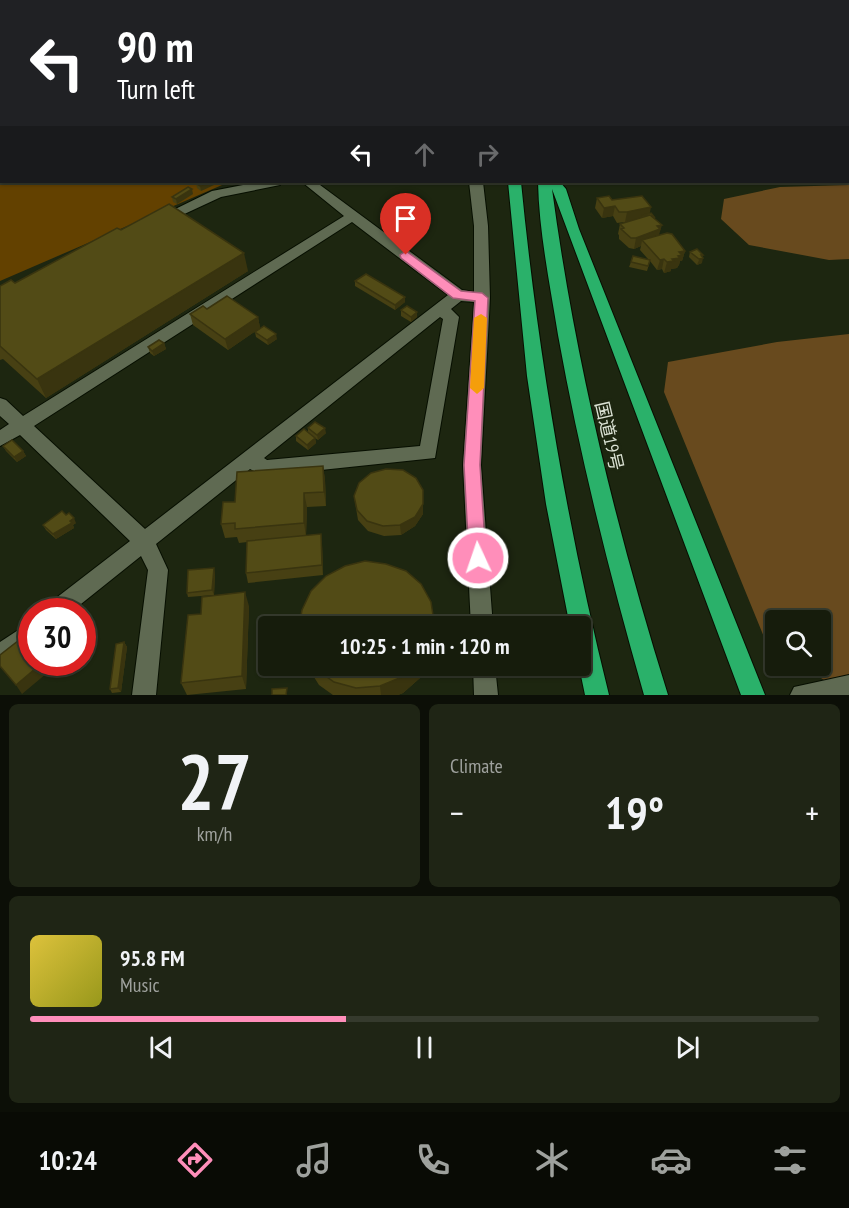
<!DOCTYPE html>
<meta charset="utf-8">
<style>
body{margin:0;font-family:"PT Sans Narrow","Noto Sans JP",sans-serif;background:#1f2515;color:#f1f3f6;height:100vh;display:flex;flex-direction:column;font-size:22px;white-space:nowrap}
*{box-sizing:border-box;margin:0}
p{font-size:20px;color:#9ea19d}
.icon{flex:none;width:33px;height:33px;fill:none;stroke:currentColor;stroke-width:2;stroke-linecap:round;stroke-linejoin:round}
.map{position:relative;height:695px;overflow:hidden}
.side{display:flex;flex-direction:column;gap:9px;padding:9px;background:#0c0f07;flex:1}
.side>*{flex:none}
.banner{position:absolute;left:0px;top:0px;width:849px;height:183px;box-shadow:0 2px 4px #0004,0 0 0 2px #353a2d;background:#202124;color:#fff;overflow:hidden}
.controls{position:absolute;left:765px;top:610px;display:grid;gap:12px}
.controls a{display:grid;place-items:center;width:66px;height:66px;border-radius:6px;background:#161c0c;box-shadow:0 2px 4px #0004,0 0 0 2px #353a2d;font-size:30px}
.speed{position:absolute;left:18px;top:598px;display:flex;gap:12px;font-size:30px;font-weight:700;text-align:center}
.speed>*{display:grid;place-content:center;width:78px;height:78px;border-radius:50%;background:#161c0c;box-shadow:0 2px 4px #0004,0 0 0 2px #353a2d;line-height:1}
.speed .limit{border:9px solid #d22;background:#fff;color:#111}
.pin{position:absolute;display:grid;place-items:center;width:51px;height:51px;color:#fff;margin:-62px -26px;border-radius:50% 50% 50% 0;rotate:-45deg;box-shadow:0 0 6px #0007}
.pin .icon{rotate:45deg}
.me{position:absolute;width:66px;margin:-33px;rotate:357deg;stroke-linejoin:round;filter:drop-shadow(0 0 4px #0008)}
.turn{display:flex;align-items:center;gap:21px;height:126px;padding:0 18px;font-size:27px}
.turn .icon{width:78px;height:78px;stroke-width:2.5}
.turn b{display:block;font-size:42px;line-height:51px}
.lanes{display:flex;align-items:center;height:57px;padding:0 18px;background:#0003;justify-content:center;gap:30px;direction:ltr}
.lanes .off{opacity:.35}
.big{font-size:45px;font-weight:700;line-height:1.1}
.side .card{flex:1;display:flex;flex-direction:column;justify-content:center;gap:9px;min-width:0;padding:0 21px;border-radius:9px;background:#1f2515}
.side .dial{align-items:center;gap:0}
.dial b{font-size:78px;line-height:1}
.song{display:flex;align-items:center;gap:18px}
.cover{width:72px;height:72px;border-radius:9px;background:linear-gradient(135deg,hsl(50 70% 55%),hsl(60 70% 35%))}
.played{height:6px;border-radius:3px;background:linear-gradient(90deg,#ff8eba 40%,#353a2d 40%)}
.keys{display:flex;justify-content:space-around;direction:ltr}
.heat{display:flex;justify-content:space-between;align-items:center;font-size:33px;direction:ltr}
.side .tiles{flex:1;display:grid;gap:9px;grid-template-columns:1fr 1fr}
.card:last-child{grid-column:span 2}
.trip{position:absolute;left:258px;top:616px;width:333px;height:60px;border-radius:6px;background:#161c0c;box-shadow:0 2px 4px #0004,0 0 0 2px #353a2d;font-weight:700;line-height:60px;text-align:center}
.tabs{display:flex;height:96px;justify-content:space-around;align-items:center;background:#090b05;color:#9ea19d}
.tabs .icon{width:42px;height:42px}
.tabs .selected{color:#ff8eba}
.tabs b{font-size:27px;color:#f1f3f6}
.map>svg:first-child{display:block}
.green{fill:#634100}
.forest{fill:#684a1e}
.lines{fill:none;stroke-linecap:round;stroke-linejoin:round}
.minor-casing{stroke:#070f00;stroke-width:2}
.tertiary-casing{stroke:#070f00;stroke-width:2}
.trunk-casing{stroke:#070f00;stroke-width:2}
.minor{fill:#5f6a52;fill-rule:evenodd}
.tertiary{fill:#5f6a52;fill-rule:evenodd}
.trunk{fill:#2ab16a;fill-rule:evenodd}
.wall{fill:#474013}
.shaded-wall{fill:#39340f}
.building{fill:#524b16;stroke:#39340f;stroke-width:1.5}
.route{fill:#ff8eba;stroke:#a65c79;stroke-width:1.5}
.slow{fill:#f59e0b}
.labels{text-anchor:middle;stroke-width:6;stroke-linejoin:round;paint-order:stroke}
.street-label{font-size:18px;fill:#dbe2d4;stroke:#1d2610}
</style>
<div class="map">
<svg width="849" height="695" viewBox="0 0 849 695">
<rect width="100%" height="100%" fill="#1d2610"/>
<path class="green" d="M 0,125 L 2,182 L 229,182 L 0,281 Z"/>
<path class="forest" d="M 553,0 L 849,0 L 849,122 L 848,2 Z
M 849,185 L 849,259 L 829,260 L 749,245 L 721,219 L 724,199 L 780,187 Z
M 849,334 L 849,677 L 827,682 L 803,666 L 820,666 L 820,621 L 776,621 L 775,648 L 766,642 L 664,392 L 668,362 L 777,342 Z"/>
<g class="lines">
<defs>
<path id="minor" d="M 387,0 L 397,0 L 397,2 L 387,2 Z
M 478,0 L 488,0 L 488,2 L 478,2 Z
M 258,182 L 282,182 L 280,185 L 221,197 L 165,223 L 155,223 L 153,220 L 212,191 Z
M 302,182 L 316,182 L 462,290 L 474,292 L 474,226 L 469,182 L 483,182 L 488,226 L 490,298 L 481,465 L 493,627 L 471,627 L 463,465 L 474,302 L 461,301 L 451,309 L 459,317 L 435,458 L 264,476 L 250,469 L 156,544 L 168,570 L 156,695 L 132,695 L 148,570 L 141,556 L 71,612 L 44,612 L 47,605 L 130,541 L 20,435 L 0,446 L 0,430 L 9,424 L 0,416 L 0,398 L 6,400 L 23,416 L 344,216 ZM 352,222 L 448,295 L 145,529 L 34,426 ZM 440,317 L 443,319 L 420,446 L 267,460 L 264,458 Z
M 32,621 L 32,645 L 8,663 L 0,666 L 0,642 Z
M 473,666 L 495,666 L 498,695 L 474,695 Z"/>
<path id="tertiary" d="M 849,675 L 849,695 L 790,695 L 794,687 Z"/>
<path id="trunk" d="M 493,0 L 503,0 L 504,2 L 494,2 Z
M 519,0 L 529,0 L 529,2 L 519,2 Z
M 508,182 L 521,182 C 538,355 567,526 609,695 L 585,695 L 579,666 L 580,627 L 570,627 L 546,504 L 527,376 Z
M 538,182 L 560,182 L 566,189 L 579,229 L 765,695 L 741,695 L 552,189 C 575,361 616,529 668,695 L 644,695 C 610,576 580,457 558,335 C 550,285 539,232 538,182 Z"/>
</defs>
<use href="#minor" class="minor-casing"/>
<use href="#tertiary" class="tertiary-casing"/>
<use href="#trunk" class="trunk-casing"/>
<use href="#minor" class="minor"/>
<use href="#tertiary" class="tertiary"/>
<use href="#trunk" class="trunk"/>
</g>
<path class="wall" d="M 196,183 L 216,184 L 201,191 L 197,188 Z
M 193,194 L 177,204 L 173,202 L 172,197 Z
M 597,198 L 612,200 L 649,214 L 659,235 L 685,251 L 682,261 L 680,261 L 679,265 L 678,266 L 677,268 L 671,269 L 671,271 L 664,273 L 662,269 L 657,270 L 650,261 L 647,271 L 629,267 L 631,262 L 648,259 L 640,250 L 641,246 L 634,249 L 629,248 L 619,239 L 619,235 L 618,234 L 620,224 L 625,222 L 617,223 L 613,216 L 602,218 L 595,208 Z
M 121,230 L 248,271 L 46,398 L 3,359 L 0,360 L 0,286 L 15,283 Z
M 690,252 L 702,257 L 702,263 L 697,265 L 689,257 Z
M 355,281 L 405,297 L 405,302 L 395,310 L 355,286 Z
M 207,309 L 258,317 L 260,328 L 228,350 L 193,325 L 190,314 Z
M 401,310 L 417,317 L 411,322 L 401,316 Z
M 255,332 L 277,339 L 268,345 L 256,337 Z
M 164,343 L 166,349 L 154,356 L 150,353 L 148,347 Z
M 308,428 L 326,433 L 318,440 L 315,438 L 316,443 L 308,450 L 296,441 L 296,436 L 308,433 Z
M 3,446 L 23,451 L 26,456 L 17,462 L 6,451 Z
M 323,466 L 325,480 L 326,506 L 307,507 L 306,535 L 322,544 L 323,575 L 248,583 L 246,573 L 247,542 L 239,543 L 237,537 L 225,538 L 221,524 L 235,502 Z
M 423,490 L 423,514 L 415,526 L 401,535 L 384,536 L 368,531 L 358,520 L 354,496 Z
M 76,523 L 73,525 L 74,528 L 56,539 L 46,530 L 43,525 Z
M 215,573 L 214,595 L 188,597 L 187,593 Z
M 249,606 L 246,689 L 187,695 L 181,683 L 201,614 Z
M 124,642 L 127,647 L 121,692 L 112,693 L 110,689 Z
M 307,666 L 427,666 L 420,678 L 403,693 L 398,695 L 333,695 L 319,685 Z"/>
<path class="shaded-wall" d="M 209,182 L 215,182 L 216,184 L 201,191 L 200,186 Z
M 192,189 L 193,194 L 177,204 L 176,199 Z
M 615,206 L 613,216 L 602,218 L 604,208 Z
M 651,207 L 649,217 L 643,215 L 642,219 L 625,222 L 627,212 Z
M 662,225 L 659,235 L 642,240 L 641,246 L 634,249 L 636,238 L 657,226 Z
M 685,251 L 682,261 L 680,261 L 679,265 L 678,266 L 677,268 L 671,269 L 671,271 L 664,273 L 667,262 L 672,259 L 679,252 Z
M 244,253 L 248,271 L 46,398 L 37,379 Z
M 701,255 L 703,255 L 702,258 L 703,258 L 702,263 L 697,265 Z
M 664,259 L 662,269 L 657,270 L 660,260 Z
M 405,297 L 405,302 L 395,310 L 395,305 Z
M 417,312 L 417,317 L 411,322 L 411,317 Z
M 258,317 L 260,328 L 228,350 L 225,339 Z
M 276,334 L 277,339 L 268,345 L 267,340 Z
M 164,343 L 166,349 L 154,356 L 152,351 Z
M 325,428 L 326,433 L 318,440 L 317,435 Z
M 315,438 L 316,443 L 308,450 L 307,445 Z
M 23,451 L 26,456 L 17,462 L 14,457 Z
M 323,466 L 325,480 L 326,506 L 324,492 Z
M 304,493 L 307,507 L 306,537 L 304,523 Z
M 423,504 L 423,514 L 415,526 L 401,535 L 400,525 Z
M 74,518 L 76,523 L 73,525 L 74,528 L 56,539 L 53,534 Z
M 321,534 L 322,544 L 323,575 L 322,565 Z
M 214,568 L 215,573 L 214,595 L 212,590 Z
M 245,592 L 249,606 L 246,689 L 242,676 Z
M 86,628 L 92,637 L 82,645 L 82,631 Z
M 124,642 L 127,647 L 121,692 L 118,688 Z
M 42,663 L 59,663 L 22,694 L 16,685 Z
M 415,666 L 427,666 L 420,678 L 403,693 L 398,695 L 381,695 L 380,686 Z"/>
<path class="building" d="M 199,182 L 209,182 L 200,186 L 196,183 Z
M 188,187 L 192,189 L 176,199 L 172,197 Z
M 609,196 L 612,200 L 642,196 L 651,207 L 627,212 L 619,212 L 615,206 L 604,208 L 597,198 Z
M 169,204 L 244,253 L 37,379 L 0,346 L 0,286 L 11,280 L 15,283 L 117,228 L 121,230 Z
M 651,213 L 655,218 L 650,215 L 645,216 L 643,215 Z
M 650,215 L 662,225 L 657,226 L 660,229 L 636,238 L 631,238 L 621,229 L 624,228 L 620,224 Z
M 667,233 L 672,234 L 685,251 L 679,252 L 682,255 L 678,256 L 680,258 L 672,259 L 674,261 L 667,262 L 664,259 L 660,260 L 642,240 Z
M 697,249 L 703,255 L 701,255 L 703,258 L 699,259 L 690,252 Z
M 633,256 L 650,260 L 648,266 L 631,262 Z
M 366,274 L 405,297 L 395,305 L 355,281 Z
M 227,296 L 258,317 L 225,339 L 190,314 L 203,306 L 207,309 Z
M 407,306 L 417,312 L 411,317 L 401,310 Z
M 264,326 L 276,334 L 267,340 L 255,332 Z
M 159,340 L 164,343 L 152,351 L 148,347 Z
M 315,422 L 325,428 L 317,435 L 308,428 Z
M 304,429 L 315,438 L 307,445 L 296,436 Z
M 12,440 L 23,451 L 14,457 L 3,446 Z
M 323,466 L 324,492 L 304,493 L 304,523 L 235,529 L 235,523 L 221,524 L 223,502 L 235,502 L 237,472 Z
M 386,469 L 403,470 L 416,478 L 423,490 L 423,504 L 415,517 L 400,525 L 383,526 L 367,521 L 357,510 L 354,496 L 359,483 L 371,473 Z
M 62,511 L 66,515 L 69,513 L 74,518 L 70,521 L 72,523 L 53,534 L 43,525 Z
M 321,534 L 322,565 L 246,573 L 247,541 Z
M 365,561 L 386,564 L 406,571 L 421,584 L 431,602 L 434,622 L 433,627 L 299,627 L 302,610 L 311,591 L 326,576 L 345,566 Z
M 214,568 L 212,590 L 187,593 L 188,570 Z
M 245,592 L 242,676 L 181,683 L 188,615 L 201,614 L 202,597 Z
M 64,604 L 71,612 L 54,612 Z
M 82,624 L 86,628 L 82,631 Z
M 32,630 L 32,663 L 42,663 L 16,685 L 0,666 L 0,655 Z
M 124,642 L 118,688 L 110,689 L 116,644 Z
M 314,666 L 415,666 L 402,677 L 380,686 L 356,688 L 334,682 L 316,669 Z
M 287,688 L 286,695 L 272,695 L 272,689 Z"/>
<path class="route" d="M 406,251 L 461,291 L 482,293 L 488,298 L 480,465 L 486,558 L 484,563 L 478,565 L 472,563 L 469,558 L 464,465 L 475,301 L 453,298 L 401,258 L 400,255 Z"/>
<path class="slow" d="M 481,314 L 487,318 L 484,388 L 477,394 L 470,388 L 474,318 Z"/>
<g class="labels">
<g class="street-label">
<text transform="translate(609 436) rotate(77)" y="6">国道19号</text>
</g>
</g>
</svg>
<div class="controls">
<a><svg class="icon" aria-label="search" viewBox="0 0 24 24"><circle cx="10" cy="10" r="6"/><path d="M15 15l6 6"/></svg></a>
</div>
<div class="speed"><div class="limit">30</div></div>
<div class="pin" style="left:406px;top:255px;background:#d93025"><svg class="icon" aria-label="arrive" viewBox="0 0 24 24"><path d="M6 21V4h12l-3 4 3 4H6"/></svg></div>
<svg class="me" style="left:478px;top:558px" viewBox="-20 -20 40 40"><circle r="17" fill="#ff8eba" stroke="#fff" stroke-width="3"/><path d="M0-11L8 9 0 5-8 9z" fill="#fff"/></svg>
<div class="trip">10:25 · 1 min · 120 m</div>
<div class="banner">
<div class="turn"><svg class="icon" aria-label="left" viewBox="0 0 24 24"><path d="M17 20v-9H6M10 6l-5 5 5 5"/></svg><div><b>90 m</b>Turn left</div></div>
<div class="lanes"><svg class="icon" aria-label="left" viewBox="0 0 24 24"><path d="M17 20v-9H6M10 6l-5 5 5 5"/></svg><svg class="icon off" aria-label="ahead" viewBox="0 0 24 24"><path d="M12 20V5M6 11l6-6 6 6"/></svg><svg class="icon off" aria-label="right" viewBox="0 0 24 24"><path d="M7 20v-9h11M14 6l5 5-5 5"/></svg></div>
</div>
</div>
<section class="side">
<div class="tiles">
<div class="card dial"><b>27</b><p>km/h</p></div>
<div class="card"><p>Climate</p>
<div class="heat"><a>−</a><b class="big">19°</b><a>+</a></div>
</div>
<div class="card">
<div class="song"><i class="cover"></i><div><b>95.8 FM</b><p>Music</p></div></div>
<div class="played"></div>
<div class="keys"><svg class="icon" aria-label="previous" viewBox="0 0 24 24"><path d="M18 5L8 12l10 7zM5 5v14"/></svg><svg class="icon" aria-label="pause" viewBox="0 0 24 24"><path d="M8 5v14M16 5v14"/></svg><svg class="icon" aria-label="next" viewBox="0 0 24 24"><path d="M6 5l10 7-10 7zM19 5v14"/></svg></div>
</div>
</div>
</section>
<nav class="tabs">
<b>10:24</b>
<svg class="icon selected" aria-label="directions" viewBox="0 0 24 24"><path d="M12 3l9 9-9 9-9-9zM9 14v-3h6M13 9l2 2-2 2"/></svg>
<svg class="icon" aria-label="music" viewBox="0 0 24 24"><path d="M9 18V5l10-2v13"/><circle cx="6" cy="18" r="3"/><circle cx="16" cy="16" r="3"/></svg>
<svg class="icon" aria-label="phone" viewBox="0 0 24 24"><path d="M5 4h4l2 5-3 2q2 4 5 5l2-3 5 2v4C11 20 4 13 5 4z"/></svg>
<svg class="icon" aria-label="climate" viewBox="0 0 24 24"><path d="M12 3v18M4 7l16 10M4 17L20 7"/></svg>
<svg class="icon" aria-label="car" viewBox="0 0 24 24"><path d="M5 17H2v-5l4-1 3-4h7l3 4 3 1v5h-3M9 17h6M6 11h13"/><circle cx="7" cy="17" r="2"/><circle cx="17" cy="17" r="2"/></svg>
<svg class="icon" aria-label="filters" viewBox="0 0 24 24"><path d="M4 7h16M4 17h16"/><circle cx="9" cy="7" r="2"/><circle cx="15" cy="17" r="2"/></svg>
</nav>
